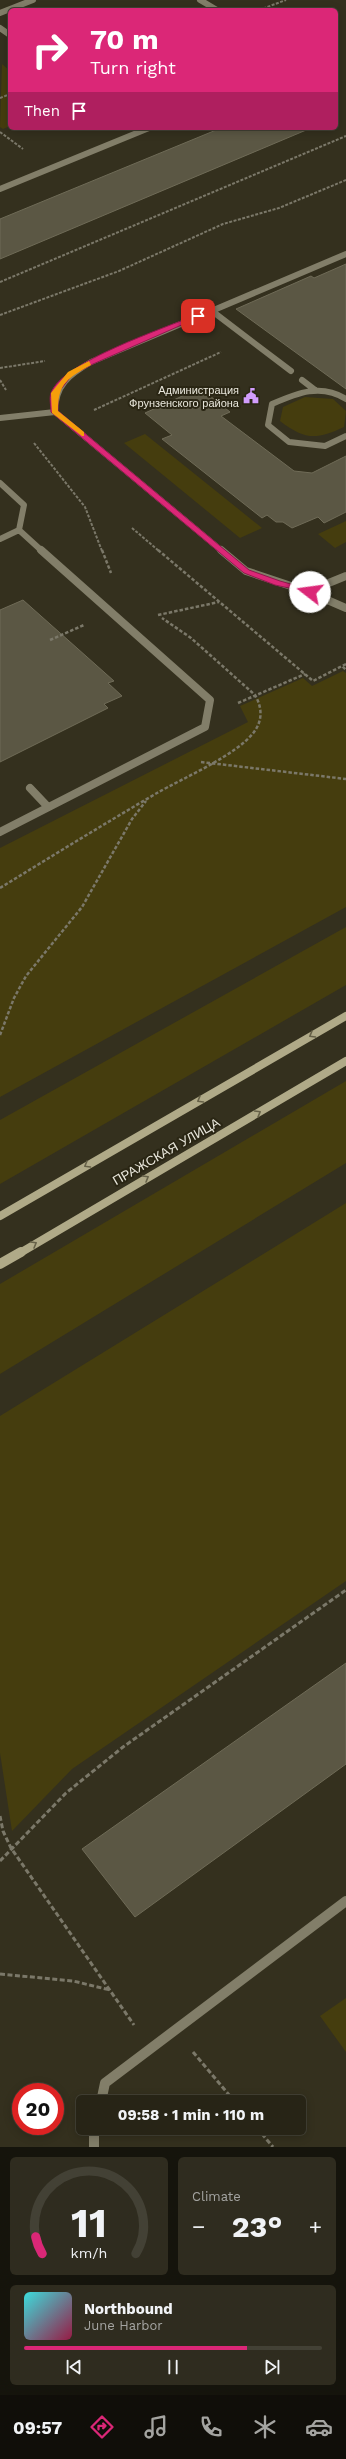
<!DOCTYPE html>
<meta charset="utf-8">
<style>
body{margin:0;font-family:"Work Sans",sans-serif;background:#2f2c1f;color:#f1f3f6;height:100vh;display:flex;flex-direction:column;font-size:15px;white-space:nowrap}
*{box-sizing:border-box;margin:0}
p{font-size:13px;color:#a4a4a1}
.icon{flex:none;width:22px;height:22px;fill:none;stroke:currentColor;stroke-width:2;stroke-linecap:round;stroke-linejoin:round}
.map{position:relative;height:2147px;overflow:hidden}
.side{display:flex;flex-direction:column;gap:10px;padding:10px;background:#15140c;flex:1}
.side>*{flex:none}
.top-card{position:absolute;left:8px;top:8px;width:330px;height:122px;border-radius:6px;box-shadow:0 2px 10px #0003,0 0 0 1px #434135;background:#db2777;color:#fff;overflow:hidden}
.speed{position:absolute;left:12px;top:2083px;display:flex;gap:8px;font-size:20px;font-weight:700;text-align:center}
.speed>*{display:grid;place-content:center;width:52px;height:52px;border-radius:50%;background:#272416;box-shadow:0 2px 10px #0003,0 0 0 1px #434135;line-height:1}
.speed .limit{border:6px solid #d22;background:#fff;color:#111}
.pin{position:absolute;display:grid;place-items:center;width:34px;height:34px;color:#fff;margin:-17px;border-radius:8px;box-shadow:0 2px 6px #0006}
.me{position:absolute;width:44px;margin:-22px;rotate:285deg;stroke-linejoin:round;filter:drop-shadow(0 0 3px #0008)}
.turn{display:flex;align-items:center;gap:14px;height:84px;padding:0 16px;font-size:18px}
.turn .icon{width:52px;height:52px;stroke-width:2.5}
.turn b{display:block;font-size:28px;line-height:34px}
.then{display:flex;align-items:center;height:38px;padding:0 16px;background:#0003;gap:8px;font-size:15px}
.big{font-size:30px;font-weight:700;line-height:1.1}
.side .widget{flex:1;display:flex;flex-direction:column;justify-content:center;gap:6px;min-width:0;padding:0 14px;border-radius:6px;background:#2f2c1f}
.side .dial{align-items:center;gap:0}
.dial svg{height:104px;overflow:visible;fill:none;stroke:#434135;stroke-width:7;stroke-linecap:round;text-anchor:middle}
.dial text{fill:#f1f3f6;stroke:none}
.song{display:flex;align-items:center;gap:12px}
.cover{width:48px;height:48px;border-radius:6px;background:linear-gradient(135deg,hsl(180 70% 55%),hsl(340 70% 35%))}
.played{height:4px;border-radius:2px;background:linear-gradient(90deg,#db2777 75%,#434135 75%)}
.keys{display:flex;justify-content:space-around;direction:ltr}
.heat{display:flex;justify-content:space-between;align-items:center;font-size:22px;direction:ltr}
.side .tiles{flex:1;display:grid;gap:10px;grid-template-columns:1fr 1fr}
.widget:last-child{grid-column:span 2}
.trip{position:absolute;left:76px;top:2095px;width:230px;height:40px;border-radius:6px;background:#272416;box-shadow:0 2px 10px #0003,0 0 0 1px #434135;font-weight:700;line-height:40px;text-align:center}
.menu{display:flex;height:64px;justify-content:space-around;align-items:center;background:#100e09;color:#a4a4a1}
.menu .icon{width:28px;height:28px}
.menu .selected{color:#db2777}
.menu b{font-size:18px;color:#f1f3f6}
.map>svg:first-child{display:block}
.green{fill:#453d0e}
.building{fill:#5b5744;stroke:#6f6b57}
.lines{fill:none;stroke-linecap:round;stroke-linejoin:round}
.path-far2{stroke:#7b7869;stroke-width:2;stroke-dasharray:3 1.5;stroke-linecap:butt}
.path-far1{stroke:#7b7869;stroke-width:2.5;stroke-dasharray:3.5 2;stroke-linecap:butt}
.path{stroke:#7b7869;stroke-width:3;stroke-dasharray:5 2.5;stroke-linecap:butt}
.lane-far2{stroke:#827e69;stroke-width:6}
.lane-far1{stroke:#827e69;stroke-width:8}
.lane{stroke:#827e69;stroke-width:10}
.secondary-far1{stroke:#b0aa88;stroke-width:8}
.secondary{stroke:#b0aa88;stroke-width:10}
.oneway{stroke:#666148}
.route{fill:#db2777;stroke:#8e194d}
.slow{fill:#f59e0b}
.labels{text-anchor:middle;stroke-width:4;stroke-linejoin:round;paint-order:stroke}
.far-poi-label{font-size:11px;fill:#e9e7dc;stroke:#2a2614;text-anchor:end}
.street-label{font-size:13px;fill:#e9e7dc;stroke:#2a2614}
</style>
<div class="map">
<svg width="346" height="2147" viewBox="0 0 346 2147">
<rect width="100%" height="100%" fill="#34301e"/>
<path class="green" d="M 2,64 L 10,71 L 10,126 L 3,129 L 0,127 Z
M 305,397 L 333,399 L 346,411 L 344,427 C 316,440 305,440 280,421 L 283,407 Z
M 145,434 L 262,528 L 240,538 L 124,443 Z
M 346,521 L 346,542 L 335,548 L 318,534 Z
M 343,671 L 346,673 L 346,907 L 0,1097 L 0,848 L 248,722 L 240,706 L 303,678 L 312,686 Z
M 346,927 L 346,985 L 0,1184 L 0,1120 Z
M 346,1081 L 346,1163 L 0,1374 L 0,1284 Z
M 346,1203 L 346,1581 L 72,1769 L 12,1831 L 0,1753 L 0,1416 Z
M 346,1998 L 346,2052 L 320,2016 Z"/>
<path class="building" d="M 221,128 L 311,128 L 0,259 L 0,219 Z
M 346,264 L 346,389 L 236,309 L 311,276 L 314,278 Z
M 200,388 L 230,412 L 221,416 L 294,471 L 312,473 L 346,456 L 346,512 L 324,523 L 318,517 L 292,528 L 283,522 L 276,522 L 267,515 L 262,518 L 162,439 L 172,435 L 145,413 Z
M 23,600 L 114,681 L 108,683 L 122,696 L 104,704 L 108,708 L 0,762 L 0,610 Z
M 346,1663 L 346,1764 L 135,1917 L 82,1849 Z"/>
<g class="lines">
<path class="path-far2" d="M 259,10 L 286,0
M 0,98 L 10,94
M 0,132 L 23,149
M 0,282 L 346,136
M 0,315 L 119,271 L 223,224 L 279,208 L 346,180
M 0,368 L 45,361
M 0,380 L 6,390
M 94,410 L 221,352
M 34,443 L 85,507 L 102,551
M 132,528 L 159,551"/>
<path class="path-far1" d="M 102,550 L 111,573
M 158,550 L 313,681 L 342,666
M 158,615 L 219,602
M 50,640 L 84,625
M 346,664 L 342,666 L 346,670
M 238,703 L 305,674
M 201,762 L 346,779
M 0,888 C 52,856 104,824 157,793 C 183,778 237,755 254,732 C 263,720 262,707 255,695 L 191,638 L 162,618
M 0,1035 L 14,998 L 26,976 L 82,907 L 132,819 L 146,801"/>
<path class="path" d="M 0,1816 L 3,1831 L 11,1848 L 134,2025
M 0,1861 L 66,1793 L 123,1747 L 346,1590
M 0,1974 L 73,1981 L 110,1990
M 193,2052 L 235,2102
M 257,2128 L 273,2147"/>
<path class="lane-far2" d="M 200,0 L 217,10
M 0,13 L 33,0
M 0,28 L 10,35
M 0,189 L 149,128
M 212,311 L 291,371
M 302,380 L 315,390
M 346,399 C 321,383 297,393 272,404 L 268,425 L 289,442 L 325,446 L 346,436
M 0,418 L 55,412
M 0,483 L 24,505 L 19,530 L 0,539
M 19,530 L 42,551
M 222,551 L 55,412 C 55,385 69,375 91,362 L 346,254"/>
<path class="lane-far1" d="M 221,550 L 246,571 L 309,592 L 346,608
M 309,591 L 346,576
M 30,788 L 48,807
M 0,832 L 205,727 L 210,700 L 41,550"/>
<path class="lane" d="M 101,2102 L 105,2083 L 346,1901
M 94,2128 L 94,2147"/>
<path class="secondary-far1" d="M 0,1216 L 346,1016
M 20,1253 L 346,1061"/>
<path class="secondary" d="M 0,1264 L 21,1252"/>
</g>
<defs><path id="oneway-chevron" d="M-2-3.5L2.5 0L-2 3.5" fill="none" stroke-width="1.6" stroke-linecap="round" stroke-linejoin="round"/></defs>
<g class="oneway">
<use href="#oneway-chevron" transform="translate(312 1035) rotate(150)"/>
<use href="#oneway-chevron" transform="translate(200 1100) rotate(150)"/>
<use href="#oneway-chevron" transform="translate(258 1113) rotate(-30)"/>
<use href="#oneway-chevron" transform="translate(87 1165) rotate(150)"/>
<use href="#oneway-chevron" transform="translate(146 1178) rotate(-30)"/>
<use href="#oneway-chevron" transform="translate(34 1244) rotate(-30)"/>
</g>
<path class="route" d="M 196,315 L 202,316 L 93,364 L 72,375 L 58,393 L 58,411 L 249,570 L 280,581 L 312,590 L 312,593 L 275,585 L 244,573 L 51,412 C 51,406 49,398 51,393 C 62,362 165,328 196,315 Z"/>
<path class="slow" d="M 89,361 L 91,365 C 68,378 58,383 58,411 L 84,432 L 84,436 L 82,436 L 52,413 L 51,393 L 68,372 Z"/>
<defs>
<symbol id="civic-bare" viewBox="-9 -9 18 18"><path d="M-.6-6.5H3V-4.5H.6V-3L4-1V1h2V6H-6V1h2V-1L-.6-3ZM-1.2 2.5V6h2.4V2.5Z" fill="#d29dfd" stroke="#2a2614" stroke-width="2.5" paint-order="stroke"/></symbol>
</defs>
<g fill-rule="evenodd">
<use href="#civic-bare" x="240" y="385" width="22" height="22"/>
</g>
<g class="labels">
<g class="far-poi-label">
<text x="239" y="394">Администрация<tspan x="239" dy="13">Фрунзенского района</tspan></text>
</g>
<g class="street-label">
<text transform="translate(166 1151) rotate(-30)" y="5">ПРАЖСКАЯ УЛИЦА</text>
</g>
</g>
</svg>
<div class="speed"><div class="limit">20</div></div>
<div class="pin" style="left:198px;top:316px;background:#d93025"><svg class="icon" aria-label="arrive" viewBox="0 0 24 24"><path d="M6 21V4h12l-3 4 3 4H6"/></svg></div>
<svg class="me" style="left:310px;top:592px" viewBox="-20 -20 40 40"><circle r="19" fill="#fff"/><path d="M0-13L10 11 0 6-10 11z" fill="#db2777"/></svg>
<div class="trip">09:58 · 1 min · 110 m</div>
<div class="top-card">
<div class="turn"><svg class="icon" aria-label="right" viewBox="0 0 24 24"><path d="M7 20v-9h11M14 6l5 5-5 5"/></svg><div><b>70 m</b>Turn right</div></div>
<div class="then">Then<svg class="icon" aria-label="arrive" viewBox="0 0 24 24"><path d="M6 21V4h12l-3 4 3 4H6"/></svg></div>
</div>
</div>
<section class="side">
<div class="tiles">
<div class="widget dial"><svg viewBox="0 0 100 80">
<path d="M14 69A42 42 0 1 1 86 69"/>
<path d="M14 69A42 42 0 0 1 9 56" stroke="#db2777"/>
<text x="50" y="56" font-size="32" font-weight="700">11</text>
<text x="50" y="72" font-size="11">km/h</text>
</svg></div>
<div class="widget"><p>Climate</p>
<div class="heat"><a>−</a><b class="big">23°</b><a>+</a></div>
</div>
<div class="widget">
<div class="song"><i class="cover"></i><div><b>Northbound</b><p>June Harbor</p></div></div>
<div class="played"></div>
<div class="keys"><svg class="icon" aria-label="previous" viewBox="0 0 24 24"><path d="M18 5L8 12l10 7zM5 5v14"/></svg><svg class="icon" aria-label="pause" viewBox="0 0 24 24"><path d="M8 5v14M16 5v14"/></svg><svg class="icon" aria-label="next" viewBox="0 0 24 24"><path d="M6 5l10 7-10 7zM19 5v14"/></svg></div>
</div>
</div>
</section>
<nav class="menu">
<b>09:57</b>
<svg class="icon selected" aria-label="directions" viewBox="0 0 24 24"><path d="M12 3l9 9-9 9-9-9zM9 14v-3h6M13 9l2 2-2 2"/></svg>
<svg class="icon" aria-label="music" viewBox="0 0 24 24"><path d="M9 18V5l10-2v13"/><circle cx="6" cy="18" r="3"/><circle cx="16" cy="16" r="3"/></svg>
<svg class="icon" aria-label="phone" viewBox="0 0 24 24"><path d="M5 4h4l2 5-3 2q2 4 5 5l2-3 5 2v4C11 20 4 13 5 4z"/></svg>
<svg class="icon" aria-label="climate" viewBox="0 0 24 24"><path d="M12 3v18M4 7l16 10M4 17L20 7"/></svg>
<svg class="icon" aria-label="car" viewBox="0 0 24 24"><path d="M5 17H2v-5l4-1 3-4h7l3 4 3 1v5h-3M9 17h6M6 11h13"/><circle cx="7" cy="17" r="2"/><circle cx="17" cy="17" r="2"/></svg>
</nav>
